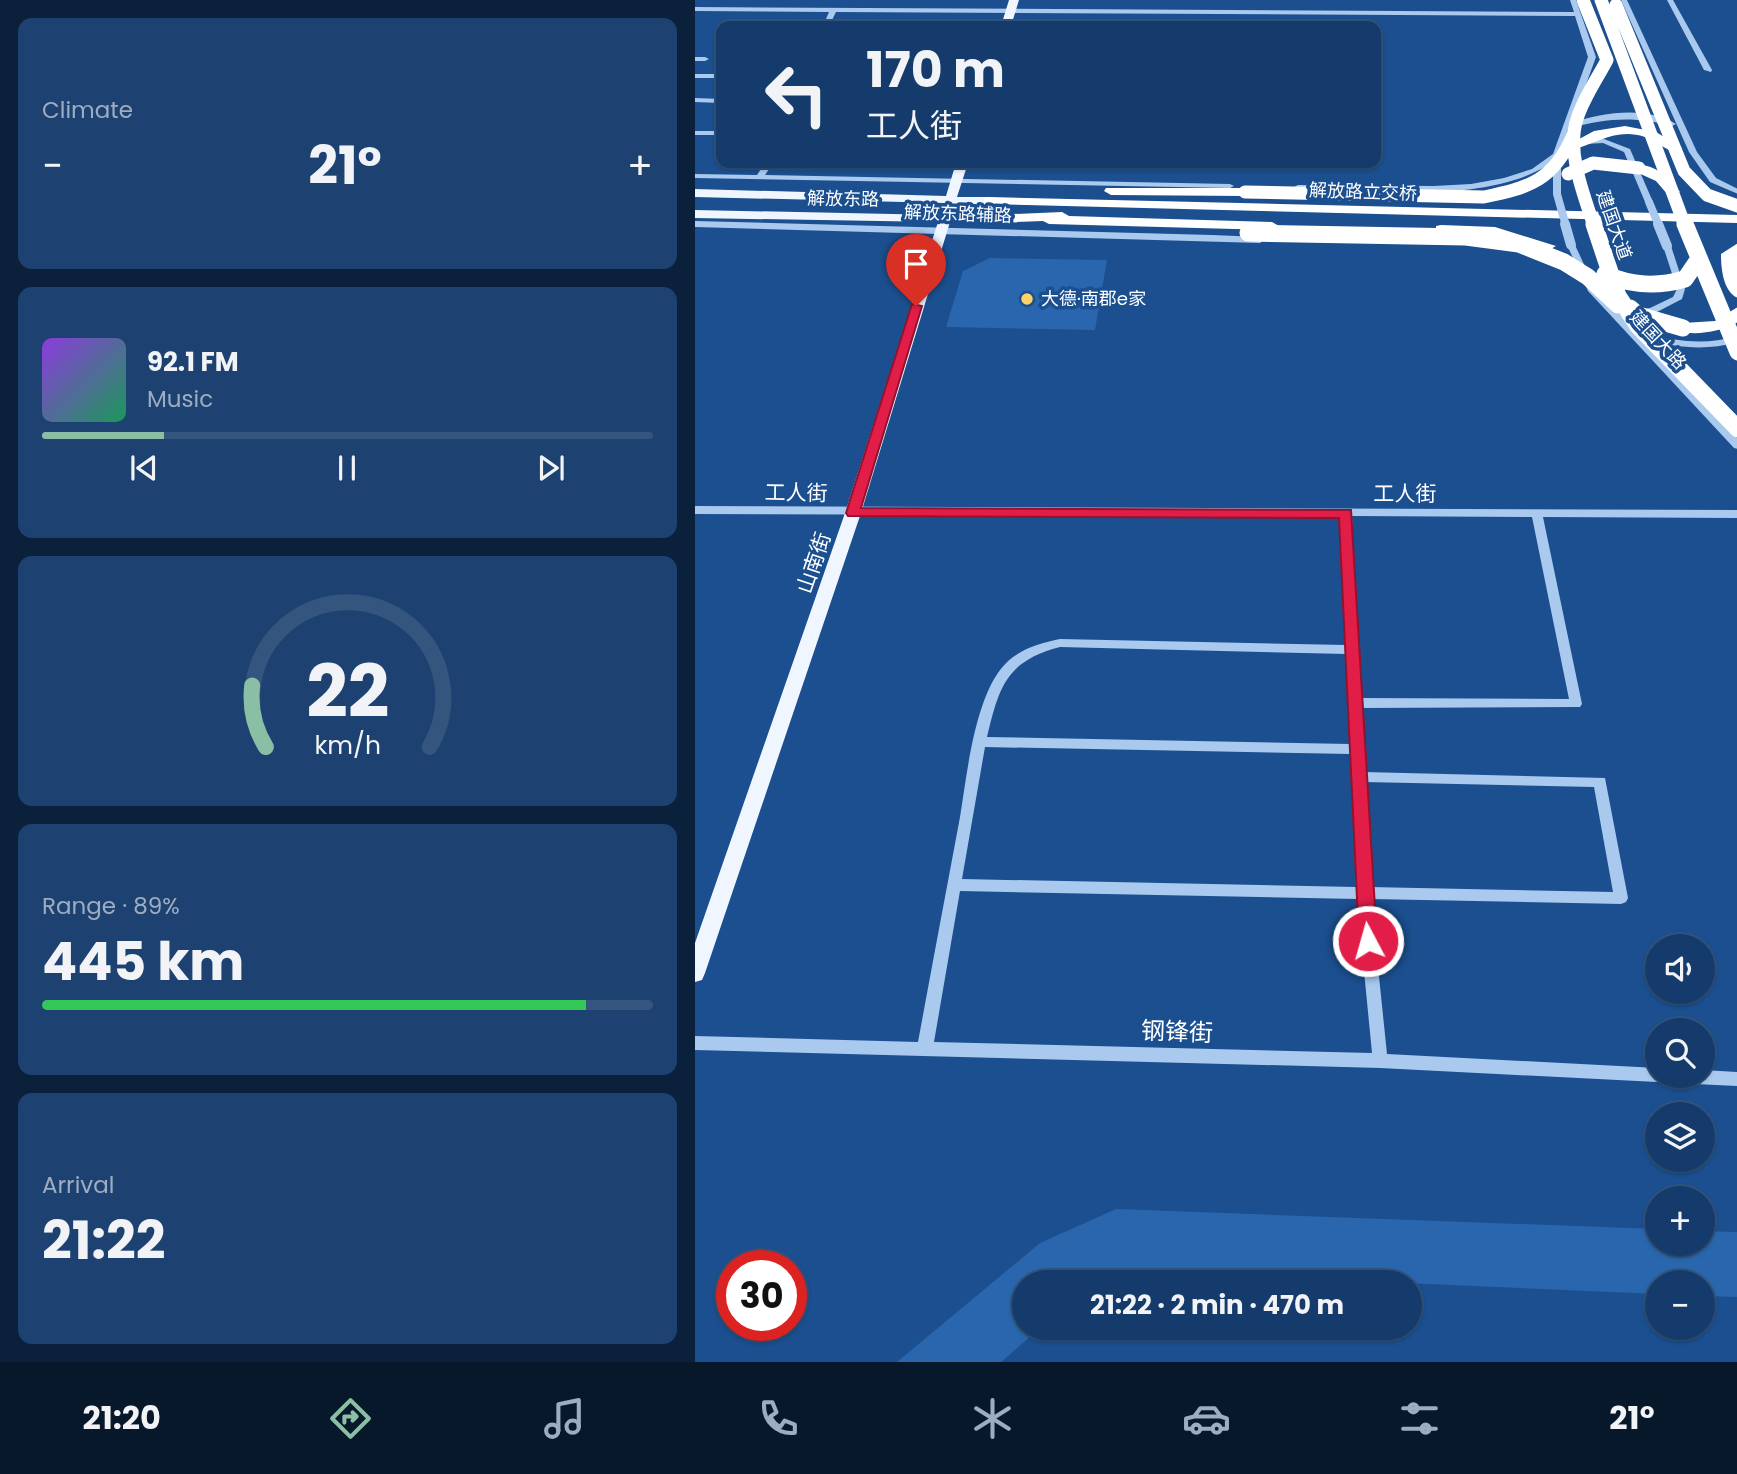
<!DOCTYPE html>
<meta charset="utf-8">
<style>
body{margin:0;font-family:Poppins,"Noto Sans SC",sans-serif;background:#1d4271;color:#f1f3f6;height:100vh;display:flex;flex-direction:column;font-size:26px;white-space:nowrap}
*{box-sizing:border-box;margin:0}
p{font-size:23px;color:#9dadc1}
.icon{flex:none;width:38px;height:38px;fill:none;stroke:currentColor;stroke-width:2;stroke-linecap:round;stroke-linejoin:round}
.map{position:relative;flex:1;overflow:hidden}
.panel{display:flex;flex-direction:column;gap:18px;padding:18px;background:#0b203b;width:695px}
.panel>*{flex:none}
.top-card{position:absolute;left:21px;top:21px;width:665px;height:147px;border-radius:14px;box-shadow:0 2px 5px #0004,0 0 0 2px #33557e;background:#143b6b;color:#f1f3f6;overflow:hidden}
.fabs{position:absolute;left:950px;top:934px;display:grid;gap:14px}
.fabs a{display:grid;place-items:center;width:70px;height:70px;border-radius:50%;background:#143b6b;box-shadow:0 2px 5px #0004,0 0 0 2px #33557e;font-size:35px}
.speed{position:absolute;left:21px;top:1250px;display:flex;gap:14px;font-size:35px;font-weight:700;text-align:center}
.speed>*{display:grid;place-content:center;width:91px;height:91px;border-radius:50%;background:#143b6b;box-shadow:0 2px 5px #0004,0 0 0 2px #33557e;line-height:1}
.speed .limit{border:10px solid #d22;background:#fff;color:#111}
.pin{position:absolute;display:grid;place-items:center;width:60px;height:60px;color:#fff;margin:-72px -30px;border-radius:50% 50% 50% 0;rotate:-45deg;box-shadow:0 0 7px #0007}
.pin .icon{rotate:45deg}
.me{position:absolute;width:77px;margin:-38px;rotate:354deg;stroke-linejoin:round;filter:drop-shadow(0 0 5px #0008)}
.turn{display:flex;align-items:center;gap:24px;height:147px;padding:0 35px;font-size:32px}
.turn .icon{width:91px;height:91px;stroke-width:2.5}
.turn b{display:block;font-size:49px;line-height:60px}
.big{font-size:52px;font-weight:700;line-height:1.1}
.panel .tile{flex:1;display:flex;flex-direction:column;justify-content:center;gap:10px;min-width:0;padding:0 24px;border-radius:14px;background:#1d4271}
.panel .dial{align-items:center;gap:0}
.dial svg{height:182px;overflow:visible;fill:none;stroke:#33557e;stroke-width:7;stroke-linecap:round;text-anchor:middle}
.dial text{fill:#f1f3f6;stroke:none}
.song{display:flex;align-items:center;gap:21px}
.cover{width:84px;height:84px;border-radius:10px;background:linear-gradient(135deg,hsl(270 70% 55%),hsl(150 70% 35%))}
.played{height:7px;border-radius:4px;background:linear-gradient(90deg,#8abfa5 20%,#33557e 20%)}
.keys{display:flex;justify-content:space-around;direction:ltr}
.heat{display:flex;justify-content:space-between;align-items:center;font-size:38px;direction:ltr}
.charge{height:10px;border-radius:5px;background:linear-gradient(90deg,#34c759 89%,#33557e 0)}
.trip{position:absolute;left:317px;top:1270px;width:410px;height:70px;border-radius:35px;background:#143b6b;box-shadow:0 2px 5px #0004,0 0 0 2px #33557e;font-weight:700;line-height:70px;text-align:center}
.menu{display:flex;height:112px;justify-content:space-around;align-items:center;background:#08182b;color:#9dadc1}
.menu .icon{width:49px;height:49px}
.menu .current{color:#8abfa5}
.menu b{font-size:32px;color:#f1f3f6}
main{display:flex;flex:1;min-height:0}
.map>svg:first-child{display:block}
.building{fill:#2a66ad}
.lines{fill:none;stroke-linecap:round;stroke-linejoin:round}
.minor{fill:#a9c9ee;fill-rule:evenodd}
.major{fill:#f0f6ff;fill-rule:evenodd}
.highway{fill:#fff;fill-rule:evenodd}
.minor-bridge-far1{stroke:#a9c9ee;stroke-width:8}
.minor-bridge{stroke:#a9c9ee;stroke-width:10}
.highway-bridge-far1{stroke:#fff;stroke-width:13}
.highway-bridge{stroke:#fff;stroke-width:17}
.route{fill:#e11d48;stroke:#92132f;stroke-width:2}
.poi-dot{fill:#ffd166;stroke:#1b4f8f;stroke-width:2.5}
.labels{text-anchor:middle;stroke-width:7;stroke-linejoin:round;paint-order:stroke}
.far-street-label{font-size:18px;fill:#fff;stroke:#1b4f8f}
.far-poi-label{font-size:18px;fill:#fff;stroke:#1b4f8f;text-anchor:start}
.street-label{font-size:21px;fill:#fff;stroke:#1b4f8f}
.near-street-label{font-size:24px;fill:#fff;stroke:#1b4f8f}
</style>
<main>
<section class="panel">
<div class="tile"><p>Climate</p>
<div class="heat"><a>−</a><b class="big">21°</b><a>+</a></div>
</div>
<div class="tile">
<div class="song"><i class="cover"></i><div><b>92.1 FM</b><p>Music</p></div></div>
<div class="played"></div>
<div class="keys"><svg class="icon" aria-label="previous" viewBox="0 0 24 24"><path d="M18 5L8 12l10 7zM5 5v14"/></svg><svg class="icon" aria-label="pause" viewBox="0 0 24 24"><path d="M8 5v14M16 5v14"/></svg><svg class="icon" aria-label="next" viewBox="0 0 24 24"><path d="M6 5l10 7-10 7zM19 5v14"/></svg></div>
</div>
<div class="tile dial"><svg viewBox="0 0 100 80">
<path d="M14 69A42 42 0 1 1 86 69"/>
<path d="M14 69A42 42 0 0 1 8 42" stroke="#8abfa5"/>
<text x="50" y="56" font-size="32" font-weight="700">22</text>
<text x="50" y="72" font-size="11">km/h</text>
</svg></div>
<div class="tile"><p>Range · 89%</p><b class="big">445 km</b><div class="charge"></div></div>
<div class="tile"><p>Arrival</p><b class="big">21:22</b></div>
</section>
<div class="map">
<svg width="1043" height="1362" viewBox="0 0 1043 1362">
<rect width="100%" height="100%" fill="#1b4f8f"/>
<path class="building" d="M 295,258 L 412,260 L 400,330 L 251,327 L 268,271 Z
M 421,1209 L 962,1229 L 962,1244 L 1008,1244 L 1008,1231 L 1042,1232 L 1042,1297 L 1008,1296 L 1008,1283 L 962,1283 L 962,1294 L 430,1271 L 408,1283 L 329,1283 L 329,1328 L 345,1328 L 306,1362 L 202,1362 L 345,1243 Z"/>
<g class="lines">
<path class="minor" d="M 875,0 L 881,0 L 901,57 L 877,123 C 908,112 952,106 981,124 L 977,126 C 941,116 911,118 875,128 L 866,155 L 866,194 L 862,196 L 858,194 L 858,162 C 795,205 677,191 603,189 L 599,187 L 603,185 L 739,186 L 776,184 L 809,178 L 837,169 L 858,154 L 893,57 L 880,16 L 141,12 L 134,26 L 128,26 L 134,12 L 0,11 L 0,7 L 879,12 Z
M 926,0 L 932,0 L 1002,152 L 1021,178 L 1043,189 L 1043,194 L 1015,182 L 994,152 Z
M 972,0 L 978,0 L 1017,70 L 1016,72 L 1009,70 Z
M 26,27 L 26,31 L 23,30 L 23,28 Z
M 0,57 L 10,57 L 14,59 L 10,61 L 0,61 Z
M 0,74 L 26,74 L 26,78 L 0,78 Z
M 0,98 L 26,99 L 26,103 L 0,102 Z
M 0,131 L 26,131 L 26,135 L 0,135 Z
M 909,139 L 935,149 L 958,202 L 957,204 L 950,202 L 929,152 L 908,143 L 889,144 L 885,142 L 889,140 Z
M 70,163 L 78,163 L 70,175 L 535,184 L 539,186 L 535,188 L 0,178 L 0,174 L 62,175 Z
M 0,221 L 517,235 L 565,237 L 569,240 L 565,243 L 0,227 Z
M 876,242 L 880,245 L 900,288 L 1043,439 L 1043,449 L 1039,448 L 893,291 L 872,245 Z
M 972,243 L 976,246 L 990,289 L 987,299 L 960,313 L 941,314 L 941,310 L 955,308 L 978,297 L 982,289 L 968,246 Z
M 954,334 C 985,342 1011,345 1043,336 L 1043,342 C 1011,351 982,348 951,339 L 949,337 Z
M 0,506 L 1043,510 L 1043,518 L 848,517 L 887,704 L 885,707 L 666,708 L 669,772 L 910,778 L 933,898 L 931,902 L 926,904 L 676,899 L 692,1054 L 962,1068 L 962,1076 L 969,1076 L 967,1080 L 962,1082 L 685,1068 L 0,1050 L 0,1036 L 223,1042 C 237,966 251,892 265,817 C 272,774 279,705 305,670 C 320,650 342,644 365,639 L 651,645 L 646,516 L 0,514 ZM 657,516 L 837,517 L 874,699 L 665,698 ZM 365,647 L 651,654 L 655,744 L 292,737 C 304,687 311,661 365,647 ZM 290,747 L 655,754 L 661,887 L 267,879 ZM 670,782 L 899,787 L 918,892 L 675,887 ZM 265,891 L 662,899 L 677,1053 L 239,1042 Z
M 1008,1070 L 1043,1072 L 1043,1086 L 979,1083 L 974,1081 L 971,1076 L 1008,1076 Z"/>
<path class="major" d="M 314,0 L 324,0 L 316,26 L 306,26 Z
M 261,163 L 273,163 L 262,197 L 294,197 L 300,201 L 294,205 L 260,204 L 257,215 L 296,215 L 302,219 L 296,223 L 255,222 L 166,513 L 10,973 L 7,980 L 0,982 L 0,943 L 150,513 L 243,222 L 0,218 L 0,210 L 245,215 L 249,203 L 0,197 L 0,189 L 251,196 Z"/>
<path class="highway" d="M 930,126 L 961,132 L 987,148 L 980,152 C 969,149 961,141 950,137 C 922,128 905,142 880,149 L 873,145 L 899,131 Z
M 939,165 C 958,162 975,178 985,192 L 973,195 L 961,181 L 939,171 Z
M 411,188 L 550,188 L 557,192 L 550,196 L 416,195 L 409,191 Z
M 294,197 L 1043,215 L 1043,223 L 289,204 L 289,198 Z
M 367,212 L 374,216 L 577,222 L 584,226 L 577,230 L 354,224 L 348,221 L 296,223 L 289,219 L 296,215 Z
M 746,225 L 800,227 L 861,246 L 854,250 L 799,235 L 741,232 L 741,226 Z
M 1043,243 L 1043,298 C 1028,292 1026,268 1026,254 Z
M 1043,307 L 1043,322 C 1026,332 1001,336 982,331 L 980,328 L 988,323 L 1020,321 Z"/>
<path class="minor-bridge-far1" d="M 862,194 L 871,226
M 954,202 L 964,226"/>
<path class="minor-bridge" d="M 870,224 L 876,245
M 963,224 L 972,246"/>
<path class="highway-bridge-far1" d="M 888,0 L 912,60 C 902,79 888,99 882,119 C 871,152 889,195 899,226
M 906,0 L 990,226
M 921,5 L 989,171 L 1012,195 L 1043,206
M 873,174 L 898,163 L 944,168
M 550,192 L 789,197 C 834,188 859,180 878,135"/>
<path class="highway-bridge" d="M 899,224 L 923,296 L 943,326 L 1043,429
M 990,224 L 1043,352
M 553,233 L 771,237 L 824,244 L 869,262 L 893,277 L 923,305
M 910,274 C 937,286 962,287 990,279 L 1003,260
M 935,308 L 943,315 L 988,328"/>
</g>
<path class="route" d="M 217,304 L 227,306 L 166,508 L 656,510 L 682,941 L 680,947 L 666,947 L 664,941 L 644,518 L 153,516 L 151,513 Z"/>
<circle class="poi-dot" cx="332" cy="299" r="7"/>
<g class="labels">
<g class="far-street-label">
<text transform="translate(668 192) rotate(2)" y="6">解放路立交桥</text>
<text transform="translate(148 199) rotate(1)" y="6">解放东路</text>
<text transform="translate(263 214) rotate(2)" y="6">解放东路辅路</text>
<text transform="translate(919 225) rotate(71)" y="6">建国大道</text>
<text transform="translate(963 340) rotate(47)" y="6">建国大路</text>
</g>
<g class="far-poi-label">
<text x="346" y="305">大德·南郡e家</text>
</g>
<g class="street-label">
<text transform="translate(101 493) rotate(1)" y="7">工人街</text>
<text x="710" y="501">工人街</text>
<text transform="translate(119 563) rotate(-71)" y="7">山南街</text>
</g>
<g class="near-street-label">
<text transform="translate(482 1032) rotate(2)" y="8">钢锋街</text>
</g>
</g>
</svg>
<div class="fabs">
<a><svg class="icon" aria-label="sound" viewBox="0 0 24 24"><path d="M4 9h4l5-4v14l-5-4H4zM17 9q2 3 0 6"/></svg></a>
<a><svg class="icon" aria-label="search" viewBox="0 0 24 24"><circle cx="10" cy="10" r="6"/><path d="M15 15l6 6"/></svg></a>
<a><svg class="icon" aria-label="layers" viewBox="0 0 24 24"><path d="M12 4l9 5-9 5-9-5zM3 14l9 5 9-5"/></svg></a>
<a>+</a>
<a>−</a>
</div>
<div class="speed"><div class="limit">30</div></div>
<div class="pin" style="left:221px;top:306px;background:#d93025"><svg class="icon" aria-label="arrive" viewBox="0 0 24 24"><path d="M6 21V4h12l-3 4 3 4H6"/></svg></div>
<svg class="me" style="left:673px;top:941px" viewBox="-20 -20 40 40"><circle r="17" fill="#e11d48" stroke="#fff" stroke-width="3"/><path d="M0-11L8 9 0 5-8 9z" fill="#fff"/></svg>
<div class="trip">21:22 · 2 min · 470 m</div>
<div class="top-card">
<div class="turn"><svg class="icon" aria-label="left" viewBox="0 0 24 24"><path d="M17 20v-9H6M10 6l-5 5 5 5"/></svg><div><b>170 m</b>工人街</div></div>
</div>
</div>
</main>
<nav class="menu">
<b>21:20</b>
<svg class="icon current" aria-label="directions" viewBox="0 0 24 24"><path d="M12 3l9 9-9 9-9-9zM9 14v-3h6M13 9l2 2-2 2"/></svg>
<svg class="icon" aria-label="music" viewBox="0 0 24 24"><path d="M9 18V5l10-2v13"/><circle cx="6" cy="18" r="3"/><circle cx="16" cy="16" r="3"/></svg>
<svg class="icon" aria-label="phone" viewBox="0 0 24 24"><path d="M5 4h4l2 5-3 2q2 4 5 5l2-3 5 2v4C11 20 4 13 5 4z"/></svg>
<svg class="icon" aria-label="climate" viewBox="0 0 24 24"><path d="M12 3v18M4 7l16 10M4 17L20 7"/></svg>
<svg class="icon" aria-label="car" viewBox="0 0 24 24"><path d="M5 17H2v-5l4-1 3-4h7l3 4 3 1v5h-3M9 17h6M6 11h13"/><circle cx="7" cy="17" r="2"/><circle cx="17" cy="17" r="2"/></svg>
<svg class="icon" aria-label="filters" viewBox="0 0 24 24"><path d="M4 7h16M4 17h16"/><circle cx="9" cy="7" r="2"/><circle cx="15" cy="17" r="2"/></svg>
<b>21°</b>
</nav>
